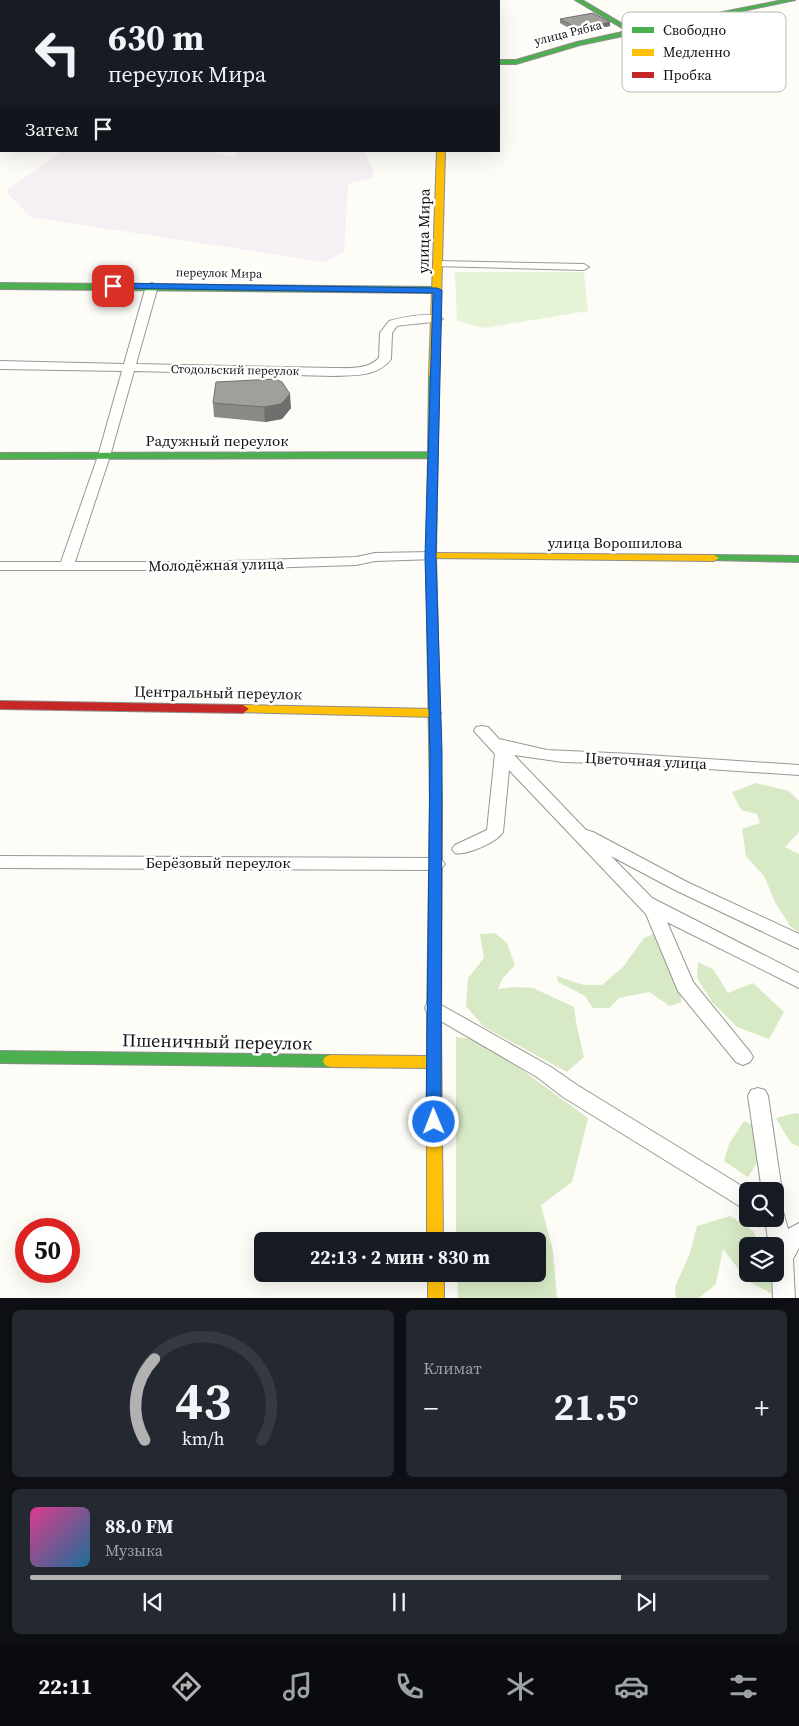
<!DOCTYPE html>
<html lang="ru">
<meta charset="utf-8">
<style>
body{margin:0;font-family:"Source Serif 4",serif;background:#242831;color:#f1f3f6;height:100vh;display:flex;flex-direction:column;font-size:19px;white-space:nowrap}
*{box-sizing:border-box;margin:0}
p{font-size:16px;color:#9ea1a6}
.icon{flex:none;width:28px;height:28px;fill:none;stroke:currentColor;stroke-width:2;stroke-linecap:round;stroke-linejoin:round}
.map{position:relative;height:1298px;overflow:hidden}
.details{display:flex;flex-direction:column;gap:12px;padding:12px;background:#0d0f14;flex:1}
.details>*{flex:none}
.banner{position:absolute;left:0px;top:0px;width:500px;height:152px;box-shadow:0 5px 20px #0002;background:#171b24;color:#f1f3f6;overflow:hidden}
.buttons{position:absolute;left:739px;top:1182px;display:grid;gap:10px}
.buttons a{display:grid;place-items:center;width:45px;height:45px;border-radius:8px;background:#171b24;box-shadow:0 5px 20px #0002;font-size:25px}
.speed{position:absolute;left:15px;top:1218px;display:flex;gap:10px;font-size:25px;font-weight:700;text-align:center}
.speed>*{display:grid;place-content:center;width:65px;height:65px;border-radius:50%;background:#171b24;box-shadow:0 5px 20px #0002;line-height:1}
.speed .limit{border:8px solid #d22;background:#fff;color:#111}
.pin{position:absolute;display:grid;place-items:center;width:42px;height:42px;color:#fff;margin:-21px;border-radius:10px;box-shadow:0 2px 8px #0006}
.me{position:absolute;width:55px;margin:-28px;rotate:359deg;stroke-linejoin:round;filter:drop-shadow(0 0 4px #0008)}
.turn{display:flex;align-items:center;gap:18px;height:105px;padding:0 25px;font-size:22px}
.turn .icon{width:65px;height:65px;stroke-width:2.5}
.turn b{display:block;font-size:35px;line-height:42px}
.then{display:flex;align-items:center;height:48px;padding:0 25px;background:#0003;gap:10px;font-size:19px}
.big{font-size:38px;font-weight:700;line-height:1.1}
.details .tile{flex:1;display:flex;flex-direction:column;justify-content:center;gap:8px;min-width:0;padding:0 18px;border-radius:8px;background:#242831}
.details .dial{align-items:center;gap:0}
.dial svg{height:130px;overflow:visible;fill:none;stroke:#363941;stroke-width:7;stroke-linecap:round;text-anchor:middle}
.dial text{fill:#f1f3f6;stroke:none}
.song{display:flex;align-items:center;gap:15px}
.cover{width:60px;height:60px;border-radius:8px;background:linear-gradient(135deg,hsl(330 70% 55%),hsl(200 70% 35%))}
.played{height:5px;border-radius:2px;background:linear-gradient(90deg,#b2b2b3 80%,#363941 80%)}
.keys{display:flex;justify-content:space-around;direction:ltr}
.heat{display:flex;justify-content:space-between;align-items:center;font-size:28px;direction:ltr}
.details .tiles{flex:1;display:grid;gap:12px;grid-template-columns:1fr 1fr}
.tile:last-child{grid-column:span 2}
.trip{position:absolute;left:254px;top:1232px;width:292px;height:50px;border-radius:8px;background:#171b24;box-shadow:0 5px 20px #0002;font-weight:700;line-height:50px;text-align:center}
.dock{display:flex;height:80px;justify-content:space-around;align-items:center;background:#090b0e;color:#9ea1a6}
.dock .icon{width:35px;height:35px}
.dock .selected{color:#b2b2b3}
.dock b{font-size:22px;color:#f1f3f6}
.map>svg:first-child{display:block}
.industrial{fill:#f5f0f3}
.green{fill:#e7f3d7}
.forest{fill:#d8eac5}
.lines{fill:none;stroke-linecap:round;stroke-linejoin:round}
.street-casing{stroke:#979795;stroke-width:2}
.fast-casing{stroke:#8e8d8b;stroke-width:2}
.slow-casing{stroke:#8e8d8b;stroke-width:2}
.jam-casing{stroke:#8e8d8b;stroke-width:2}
.street{fill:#fffffe;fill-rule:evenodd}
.fast{fill:#4caf50;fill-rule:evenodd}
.slow{fill:#ffc107;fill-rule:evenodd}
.jam{fill:#c62828;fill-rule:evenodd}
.wall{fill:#8a8986}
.shaded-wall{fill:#716f6d}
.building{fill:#a19f9c;stroke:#716f6d}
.route{fill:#1a73e8;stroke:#114b97}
.labels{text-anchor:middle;stroke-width:5;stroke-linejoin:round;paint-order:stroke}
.far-street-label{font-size:12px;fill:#111;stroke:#fff}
.street-label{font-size:15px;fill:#111;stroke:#fff}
.near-street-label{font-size:18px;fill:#111;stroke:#fff}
.key{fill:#fff;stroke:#b8b8b8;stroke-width:1}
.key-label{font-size:14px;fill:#111}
</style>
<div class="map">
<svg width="799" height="1299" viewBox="0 0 799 1299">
<rect width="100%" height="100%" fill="#fdfcf7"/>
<path class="industrial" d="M 62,151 L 205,151 L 235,157 L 236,151 L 364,151 L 374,171 L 372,178 L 348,184 L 344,252 L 325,262 L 30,217 L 6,191 Z"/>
<path class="green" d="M 455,272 L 584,272 L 588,311 L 484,328 L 457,321 Z"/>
<path class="forest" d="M 756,783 L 789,791 L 799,801 L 799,832 L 785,847 L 799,854 L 799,933 L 790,926 L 775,902 L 764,876 L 746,856 L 742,829 L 760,823 L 757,814 L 741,810 L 732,792 Z
M 657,932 L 673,968 L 682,1002 L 670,1006 L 649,992 L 619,998 L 609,1008 L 593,1008 L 585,996 L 558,982 L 557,976 L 584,985 L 602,985 L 623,967 L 644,938 Z
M 495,933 L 507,943 L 515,965 L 503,978 L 498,989 L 513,987 L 533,988 L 574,1007 L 577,1027 L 584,1057 L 567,1072 L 484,1027 L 466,1006 L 468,978 L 484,958 L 480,934 Z
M 698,962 L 714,970 L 728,993 L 753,983 L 784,1012 L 769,1039 L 737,1027 L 712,1002 L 697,978 Z
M 456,1037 L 481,1040 L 588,1118 L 572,1182 L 541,1205 L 553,1251 L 557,1298 L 458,1298 L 457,1274 L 538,1274 L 538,1241 L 456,1241 Z
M 795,1113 L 799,1114 L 799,1147 L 790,1142 L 776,1118 Z
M 744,1121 L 752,1125 L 759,1159 L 748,1177 L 724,1161 L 729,1144 Z
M 730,1216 L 753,1231 L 761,1246 L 748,1246 L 748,1274 L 773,1274 L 780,1298 L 748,1281 L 723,1249 L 716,1284 L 699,1298 L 676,1298 L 675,1287 L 690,1253 L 697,1226 Z"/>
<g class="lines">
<defs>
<path id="street" d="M 438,261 L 584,264 L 589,267 L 584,270 L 434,266 L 433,264 L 434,262 Z
M 152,283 L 158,286 L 136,364 L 334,368 C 349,368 367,370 379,358 L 380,333 L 389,321 C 401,318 433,310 443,319 C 438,323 407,324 397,326 L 392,333 L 391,359 C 378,377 354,375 334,376 L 134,371 L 110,456 L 75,562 L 198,562 L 356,557 L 375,553 L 431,552 L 436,553 L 438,556 L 436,559 L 375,561 L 356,565 L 198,570 L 0,570 L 0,562 L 61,562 L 98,456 L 122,371 L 0,369 L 0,361 L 124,364 L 146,286 Z
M 482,726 L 488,727 L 499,739 L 547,750 L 632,754 L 799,765 L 799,775 L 632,764 L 563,762 L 514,755 L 586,830 L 593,832 L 687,882 L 799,934 L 799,949 L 675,890 L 611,856 L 652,898 L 799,973 L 799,988 L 667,922 L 693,982 L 750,1052 L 753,1057 L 750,1062 L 743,1065 L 736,1062 L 678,991 L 646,914 L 509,770 L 503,832 C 498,842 465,856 455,853 L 452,849 L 455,845 L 487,830 L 495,754 L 474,731 L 476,727 Z
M 0,856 L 436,858 L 442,860 L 445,864 L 442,868 L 436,870 L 0,868 Z
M 434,1001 L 551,1067 L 577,1085 L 750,1191 L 748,1191 L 748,1210 L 741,1207 L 563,1097 L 537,1077 L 427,1013 L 425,1008 L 427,1003 Z
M 758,1088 L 765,1090 L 768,1096 L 782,1191 L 779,1197 L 775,1199 L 775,1191 L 762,1191 L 748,1096 L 751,1090 Z
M 775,1205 L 782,1208 L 788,1229 L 799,1223 L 799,1248 L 793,1259 L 795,1299 L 773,1299 L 772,1274 L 775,1274 L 775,1246 L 769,1246 L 765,1219 L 775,1219 Z"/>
<path id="fast" d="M 575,0 L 582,0 L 633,30 L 783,0 L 795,0 L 580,45 L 516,64 L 499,64 L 499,60 L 516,60 L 577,42 L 627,31 Z
M 0,283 L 437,287 L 441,290 L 437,293 L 0,289 Z
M 434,372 L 439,375 L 436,556 L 442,802 L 440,805 L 432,805 L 430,802 L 426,556 L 428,458 L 0,459 L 0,453 L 428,452 L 429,375 Z
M 714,555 L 799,556 L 799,562 L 710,560 L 709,558 Z
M 0,1051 L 330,1055 L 335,1057 L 337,1061 L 335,1065 L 330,1067 L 0,1063 Z"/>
<path id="slow" d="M 437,151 L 445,151 L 439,375 L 434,378 L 429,375 Z
M 431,553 L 714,555 L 719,558 L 714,561 L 427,558 L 426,556 Z
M 243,705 L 435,709 L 441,713 L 435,717 L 239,712 L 237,709 Z
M 434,1019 L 439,1021 L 441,1025 L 443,1241 L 427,1241 L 427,1068 L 330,1067 L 325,1065 L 323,1061 L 325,1057 L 330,1055 L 427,1056 L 427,1025 L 429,1021 Z
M 428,1274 L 444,1274 L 444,1299 L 428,1299 Z"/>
<path id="jam" d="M 413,0 L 419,0 L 420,1 L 414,1 Z
M 0,701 L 243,705 L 249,709 L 243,713 L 0,709 Z
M 436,798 L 440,799 L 442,802 L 441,1025 L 439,1029 L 434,1031 L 429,1029 L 427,1025 L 430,802 L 432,799 Z"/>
</defs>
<use href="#street" class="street-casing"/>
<use href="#fast" class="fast-casing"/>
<use href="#slow" class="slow-casing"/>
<use href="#jam" class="jam-casing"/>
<use href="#street" class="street"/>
<use href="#fast" class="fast"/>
<use href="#slow" class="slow"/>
<use href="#jam" class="jam"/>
</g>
<path class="wall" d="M 560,19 L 610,26 L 577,33 L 560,23 Z
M 213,403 L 291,408 L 282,419 L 265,422 L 214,417 Z"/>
<path class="shaded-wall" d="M 610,22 L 610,26 L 577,33 L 578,29 Z
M 290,394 L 291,408 L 282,419 L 265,422 L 264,407 Z"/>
<path class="building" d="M 593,13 L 610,22 L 578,29 L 560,19 Z
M 275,379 L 282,382 L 290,394 L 281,404 L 264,407 L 213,403 L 216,382 Z"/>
<path class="route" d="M 113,283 L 437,288 L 442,290 L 436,556 L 442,752 L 441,1122 L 439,1126 L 434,1128 L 428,1126 L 426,1122 L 430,752 L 425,556 L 433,293 L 110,288 L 110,284 Z"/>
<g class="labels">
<g class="far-street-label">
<text transform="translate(568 33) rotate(-14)" y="4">улица Рябка</text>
<text transform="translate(219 273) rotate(1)" y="4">переулок Мира</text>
<text transform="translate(235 370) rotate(1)" y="4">Стодольский переулок</text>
</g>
<g class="street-label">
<text transform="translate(424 231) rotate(-89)" y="5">улица Мира</text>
<text x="217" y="446">Радужный переулок</text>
<text x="615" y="548">улица Ворошилова</text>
<text transform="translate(216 565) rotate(-1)" y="5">Молодёжная улица</text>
<text transform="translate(218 693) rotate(1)" y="5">Центральный переулок</text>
<text transform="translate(646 761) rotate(3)" y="5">Цветочная улица</text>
<text x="218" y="868">Берёзовый переулок</text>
</g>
<g class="near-street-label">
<text transform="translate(217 1042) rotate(1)" y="6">Пшеничный переулок</text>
</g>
</g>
<rect x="622" y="12" width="164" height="80" rx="8" class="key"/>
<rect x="632" y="27" width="22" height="6" fill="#4caf50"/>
<rect x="632" y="49" width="22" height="7" fill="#ffc107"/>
<rect x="632" y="72" width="22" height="6" fill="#c62828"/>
<g class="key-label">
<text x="663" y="35">Свободно</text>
<text x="663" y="57">Медленно</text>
<text x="663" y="80">Пробка</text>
</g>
</svg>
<div class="buttons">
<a><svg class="icon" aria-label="search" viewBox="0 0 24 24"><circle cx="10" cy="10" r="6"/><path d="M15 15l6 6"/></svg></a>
<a><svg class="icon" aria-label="layers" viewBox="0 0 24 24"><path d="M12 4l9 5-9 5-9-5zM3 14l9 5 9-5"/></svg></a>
</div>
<div class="speed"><div class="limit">50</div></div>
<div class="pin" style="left:113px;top:286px;background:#d93025"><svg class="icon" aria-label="arrive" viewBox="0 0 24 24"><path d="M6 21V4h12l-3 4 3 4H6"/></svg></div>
<svg class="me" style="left:434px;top:1122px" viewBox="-20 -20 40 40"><circle r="17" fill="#1a73e8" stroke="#fff" stroke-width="3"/><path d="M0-11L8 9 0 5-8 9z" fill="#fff"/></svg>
<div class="trip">22:13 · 2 мин · 830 m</div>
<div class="banner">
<div class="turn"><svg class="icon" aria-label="left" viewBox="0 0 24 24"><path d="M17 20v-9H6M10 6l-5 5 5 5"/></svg><div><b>630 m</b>переулок Мира</div></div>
<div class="then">Затем<svg class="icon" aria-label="arrive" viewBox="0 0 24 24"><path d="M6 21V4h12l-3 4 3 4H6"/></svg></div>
</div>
</div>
<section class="details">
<div class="tiles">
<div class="tile dial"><svg viewBox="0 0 100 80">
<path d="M14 69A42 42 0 1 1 86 69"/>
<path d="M14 69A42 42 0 0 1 20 19" stroke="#b2b2b3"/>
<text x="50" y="56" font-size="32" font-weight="700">43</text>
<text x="50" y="72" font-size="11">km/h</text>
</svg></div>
<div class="tile"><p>Климат</p>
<div class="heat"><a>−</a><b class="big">21.5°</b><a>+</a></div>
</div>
<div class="tile">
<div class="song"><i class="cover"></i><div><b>88.0 FM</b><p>Музыка</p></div></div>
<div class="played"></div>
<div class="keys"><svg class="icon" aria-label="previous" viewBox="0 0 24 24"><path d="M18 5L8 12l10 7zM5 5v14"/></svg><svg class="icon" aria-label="pause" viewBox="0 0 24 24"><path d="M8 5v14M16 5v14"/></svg><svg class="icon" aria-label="next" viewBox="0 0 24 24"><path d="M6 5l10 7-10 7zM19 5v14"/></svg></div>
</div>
</div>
</section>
<nav class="dock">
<b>22:11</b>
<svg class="icon selected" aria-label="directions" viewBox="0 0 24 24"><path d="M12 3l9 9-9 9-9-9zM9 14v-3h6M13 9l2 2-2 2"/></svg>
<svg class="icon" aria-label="music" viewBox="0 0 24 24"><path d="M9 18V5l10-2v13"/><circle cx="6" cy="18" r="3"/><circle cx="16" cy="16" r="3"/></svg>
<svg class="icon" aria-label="phone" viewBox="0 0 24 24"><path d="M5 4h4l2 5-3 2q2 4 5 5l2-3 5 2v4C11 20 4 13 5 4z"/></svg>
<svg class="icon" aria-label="climate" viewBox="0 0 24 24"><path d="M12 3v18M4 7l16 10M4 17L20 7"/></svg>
<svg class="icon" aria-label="car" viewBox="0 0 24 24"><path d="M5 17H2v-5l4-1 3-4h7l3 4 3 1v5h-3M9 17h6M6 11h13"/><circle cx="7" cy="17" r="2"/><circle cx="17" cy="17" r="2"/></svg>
<svg class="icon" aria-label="filters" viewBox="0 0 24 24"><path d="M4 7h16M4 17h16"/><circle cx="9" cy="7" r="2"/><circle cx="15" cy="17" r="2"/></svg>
</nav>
